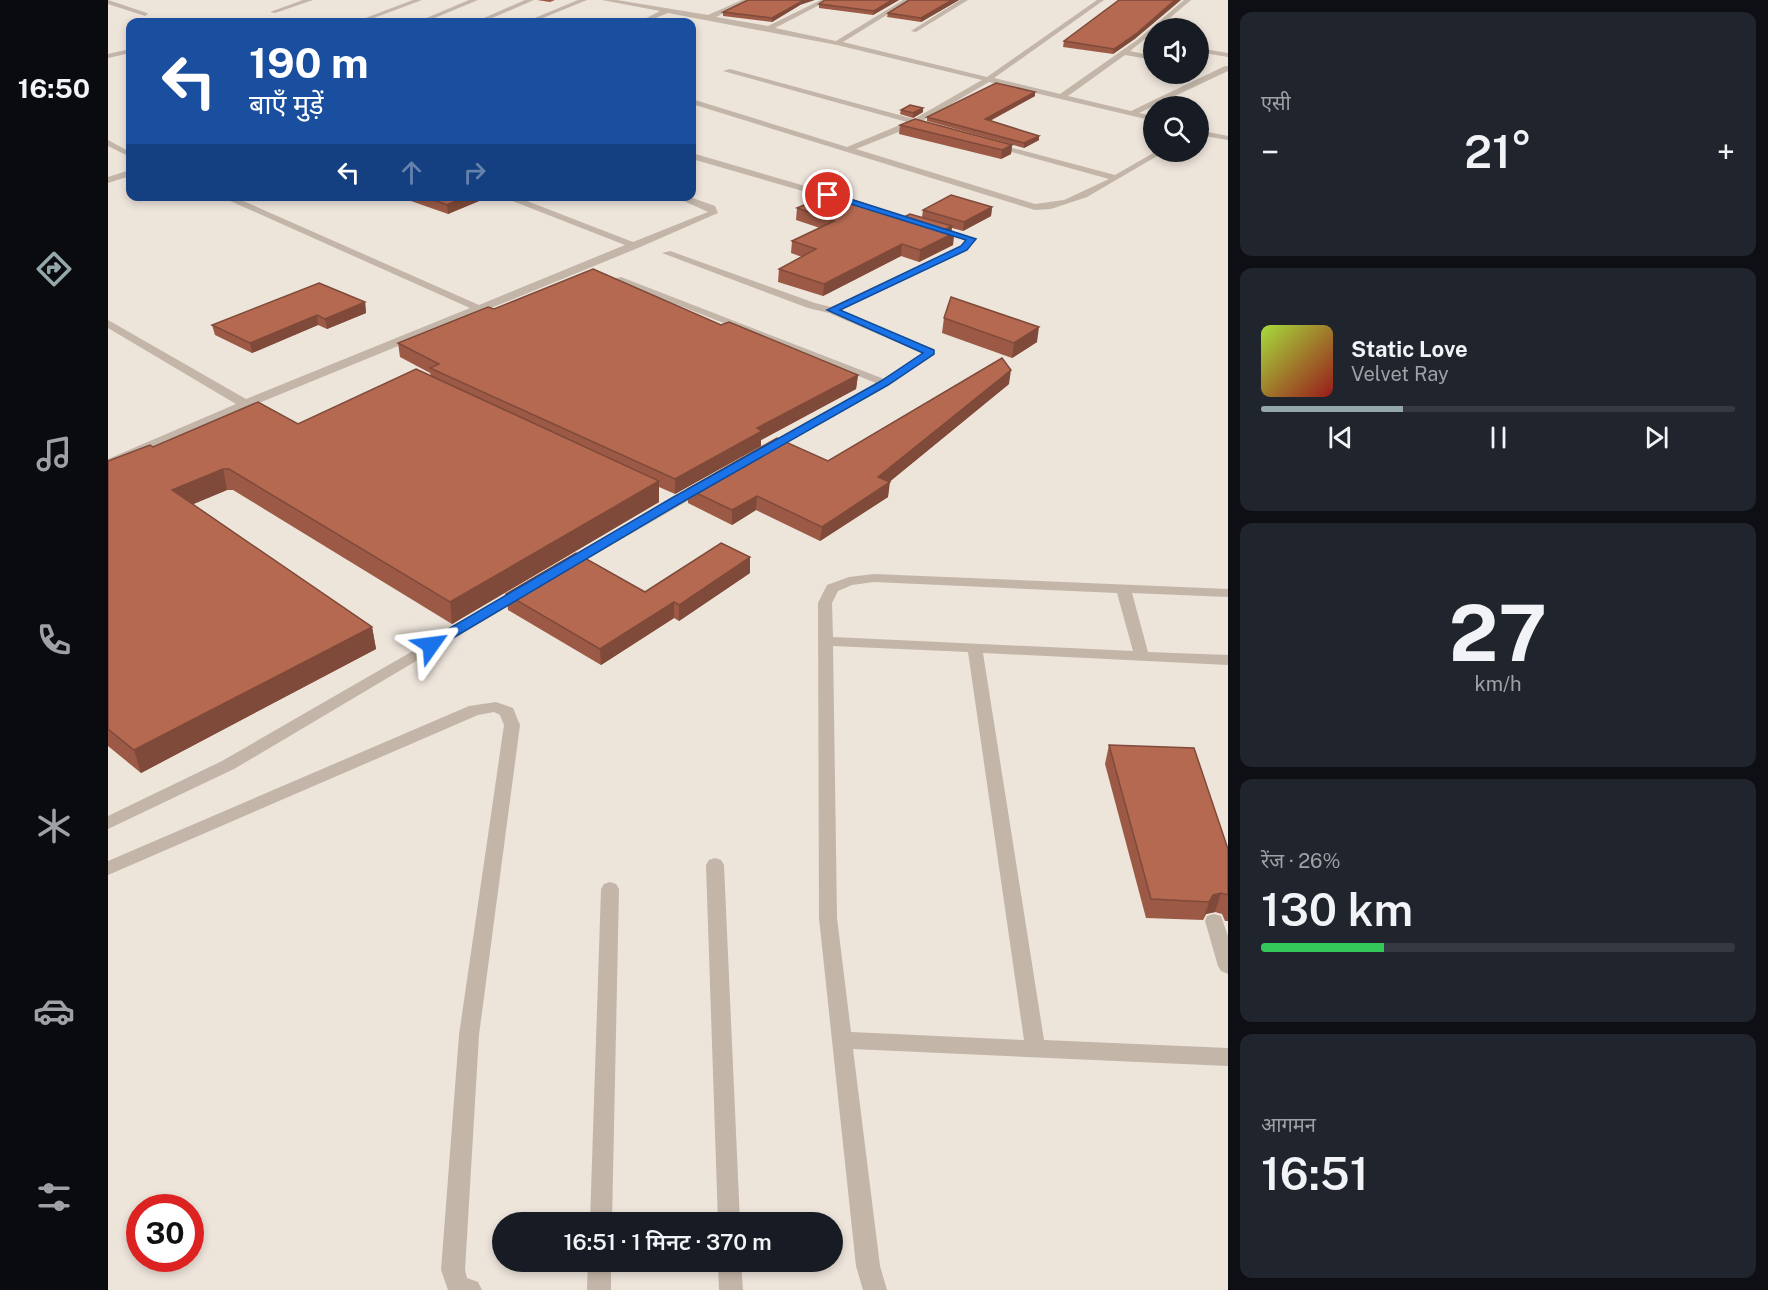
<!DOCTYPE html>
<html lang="hi">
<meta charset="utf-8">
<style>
body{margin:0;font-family:"Public Sans","Noto Sans Devanagari",sans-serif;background:#20242c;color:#f1f3f6;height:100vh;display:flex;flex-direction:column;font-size:22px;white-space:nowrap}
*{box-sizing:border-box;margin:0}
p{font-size:20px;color:#9ea1a6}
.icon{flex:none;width:33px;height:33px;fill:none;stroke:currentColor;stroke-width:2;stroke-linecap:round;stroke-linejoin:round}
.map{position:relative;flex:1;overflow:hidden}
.side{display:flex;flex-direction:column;gap:12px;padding:12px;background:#0d0f14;width:540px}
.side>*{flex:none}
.hud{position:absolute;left:18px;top:18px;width:570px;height:183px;border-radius:12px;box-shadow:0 3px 9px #0003;background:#1a4fa0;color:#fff;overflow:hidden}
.controls{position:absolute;left:1035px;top:18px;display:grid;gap:12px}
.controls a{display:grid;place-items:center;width:66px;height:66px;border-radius:50%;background:#171b24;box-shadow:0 3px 9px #0003;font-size:30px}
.speed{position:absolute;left:18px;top:1194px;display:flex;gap:12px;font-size:30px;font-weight:700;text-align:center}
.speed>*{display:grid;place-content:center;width:78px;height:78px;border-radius:50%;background:#171b24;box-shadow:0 3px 9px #0003;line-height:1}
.speed .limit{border:9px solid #d22;background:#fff;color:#111}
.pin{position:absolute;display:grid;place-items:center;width:51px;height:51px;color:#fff;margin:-26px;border:3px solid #fff;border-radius:50%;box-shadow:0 2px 6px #0007}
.me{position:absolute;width:66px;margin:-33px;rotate:59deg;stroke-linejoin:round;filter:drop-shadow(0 0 4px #0008)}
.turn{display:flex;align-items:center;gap:21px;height:126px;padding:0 24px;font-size:27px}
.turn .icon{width:78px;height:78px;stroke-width:2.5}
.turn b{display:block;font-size:42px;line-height:51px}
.lanes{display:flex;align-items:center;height:57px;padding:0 24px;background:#0003;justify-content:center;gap:30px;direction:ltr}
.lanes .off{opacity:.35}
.big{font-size:45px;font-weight:600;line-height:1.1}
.side .widget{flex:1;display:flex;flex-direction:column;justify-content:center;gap:9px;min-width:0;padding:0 21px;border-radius:12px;background:#20242c}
.side .dial{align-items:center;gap:0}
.dial b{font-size:78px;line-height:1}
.song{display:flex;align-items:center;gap:18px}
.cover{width:72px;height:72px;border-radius:9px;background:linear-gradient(135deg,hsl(80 70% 55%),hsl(0 70% 35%))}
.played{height:6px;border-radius:3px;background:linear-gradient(90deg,#94a7aa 30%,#363941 30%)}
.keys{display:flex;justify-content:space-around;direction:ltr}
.heat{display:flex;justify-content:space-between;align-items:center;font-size:33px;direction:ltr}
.charge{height:9px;border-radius:4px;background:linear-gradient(90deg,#34c759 26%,#363941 0)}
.trip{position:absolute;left:384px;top:1212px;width:351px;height:60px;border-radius:30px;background:#171b24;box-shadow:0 3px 9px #0003;font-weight:600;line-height:60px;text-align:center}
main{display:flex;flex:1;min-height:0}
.dock{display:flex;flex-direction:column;width:108px;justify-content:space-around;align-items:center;background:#090b0e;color:#9ea1a6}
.dock .icon{width:42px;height:42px}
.dock .current{color:#94a7aa}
.dock b{font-size:27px;color:#f1f3f6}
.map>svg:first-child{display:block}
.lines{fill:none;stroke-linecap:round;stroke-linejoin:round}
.service{fill:#c3b5a8;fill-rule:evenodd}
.minor{fill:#c3b5a8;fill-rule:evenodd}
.wall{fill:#9c5a46}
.shaded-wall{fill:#7f4a39}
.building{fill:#b56951;stroke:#7f4a39;stroke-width:1.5}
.route{fill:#1a73e8;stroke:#114b97;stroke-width:1.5}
</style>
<main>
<nav class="dock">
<b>16:50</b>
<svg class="icon current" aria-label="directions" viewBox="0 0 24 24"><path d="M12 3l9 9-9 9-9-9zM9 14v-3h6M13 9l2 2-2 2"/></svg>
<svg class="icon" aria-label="music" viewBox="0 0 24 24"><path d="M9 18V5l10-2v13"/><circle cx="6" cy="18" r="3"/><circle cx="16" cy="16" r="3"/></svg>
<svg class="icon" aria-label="phone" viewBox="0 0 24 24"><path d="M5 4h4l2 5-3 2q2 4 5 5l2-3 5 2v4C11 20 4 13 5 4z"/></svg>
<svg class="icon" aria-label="climate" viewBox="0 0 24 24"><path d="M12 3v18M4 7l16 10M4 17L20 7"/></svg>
<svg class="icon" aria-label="car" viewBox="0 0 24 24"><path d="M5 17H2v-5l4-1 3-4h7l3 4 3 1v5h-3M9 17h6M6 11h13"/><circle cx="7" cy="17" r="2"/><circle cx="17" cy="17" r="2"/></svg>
<svg class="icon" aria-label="filters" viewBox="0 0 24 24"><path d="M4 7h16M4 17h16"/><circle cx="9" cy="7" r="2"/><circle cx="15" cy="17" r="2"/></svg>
</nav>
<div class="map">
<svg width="1120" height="1290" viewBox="0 0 1120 1290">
<rect width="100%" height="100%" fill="#ede4da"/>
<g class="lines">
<path class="service" d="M 1090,130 L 1120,136 L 1120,140 L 1090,135 Z
M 766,574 L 1120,589 L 1120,597 L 1024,593 L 1040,652 L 1120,655 L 1120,665 L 875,653 L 936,1040 L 1120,1048 L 1120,1066 L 745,1049 L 772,1266 L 779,1290 L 755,1290 L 748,1266 L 711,918 L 710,603 L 719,585 L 741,577 ZM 766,582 L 1009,593 L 1025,651 L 725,637 L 724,603 L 730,591 L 744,585 ZM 725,646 L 860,652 L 916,1040 L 743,1032 L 729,918 Z
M 1106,914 L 1113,916 L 1120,936 L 1120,974 L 1113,971 L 1110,966 L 1097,921 L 1099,916 Z"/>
<path class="minor" d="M 0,0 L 39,13 L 40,14 L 37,16 L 0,4 Z
M 195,0 L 205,0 L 167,13 L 162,12 Z
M 305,0 L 314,0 L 255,22 L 247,22 Z
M 361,0 L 370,0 L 317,22 L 309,22 Z
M 417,0 L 426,0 L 375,22 L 367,22 Z
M 470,0 L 479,0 L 425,22 L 417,22 Z
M 494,0 L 509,0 L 600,15 L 634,0 L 642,0 L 608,17 L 660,26 L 713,0 L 721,0 L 667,28 L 728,41 L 795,0 L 803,0 L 735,42 L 879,77 L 989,0 L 996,0 L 886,78 L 952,94 L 1029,40 L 1076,0 L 1083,0 L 1050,28 L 1046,28 L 1046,32 L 1022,51 L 1046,56 L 1046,60 L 1017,55 L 960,96 L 1023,111 L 1117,66 L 1120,66 L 1120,71 L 1031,113 L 1046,116 L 1046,121 L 881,82 L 814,121 L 825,124 L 825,128 L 808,125 L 748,149 L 927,204 L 956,200 L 1001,179 L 882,146 L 882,142 L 1007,175 L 1047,152 L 1056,152 L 979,197 L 943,209 L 927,210 L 584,104 L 584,100 L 587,100 L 739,147 L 799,122 L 615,71 L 622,69 L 806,119 L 874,80 L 729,45 L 560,13 L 538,22 L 531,22 L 552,11 Z
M 852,0 L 860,0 L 808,32 L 803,31 Z
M 1090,48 L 1120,53 L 1120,57 L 1090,52 Z
M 22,49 L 22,53 L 0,58 L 0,54 Z
M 0,140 L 22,152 L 22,157 L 0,146 Z
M 584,153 L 742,199 L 744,201 L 736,203 L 584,159 Z
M 22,170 L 22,176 L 0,183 L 0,177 Z
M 111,196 L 124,196 L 371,305 L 517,245 L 392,196 L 406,196 L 525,242 L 600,212 L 565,196 L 579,196 L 607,206 L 610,213 L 530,248 L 141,407 L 0,468 L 0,459 L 128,404 L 0,328 L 0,320 L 138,399 L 362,308 Z
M 825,226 L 831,226 L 869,239 L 859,250 L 733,310 L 826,350 L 826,354 L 781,385 L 657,455 L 651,451 L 653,448 L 768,383 L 504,279 L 513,277 L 776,379 L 814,353 L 721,313 L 700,308 L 554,253 L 562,251 L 707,303 L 723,307 L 853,246 L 858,240 L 825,230 Z
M 597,481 L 602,482 L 603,485 L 602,488 L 462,569 L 457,570 L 450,566 Z
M 416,587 L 421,588 L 423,591 L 421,594 L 126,769 L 0,829 L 0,816 L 114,761 Z
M 388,702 L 405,708 L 412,725 L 371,1035 L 357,1270 L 359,1278 L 370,1282 L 374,1290 L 340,1290 L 333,1270 L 351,1035 L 396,725 L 392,715 L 386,712 L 370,715 L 0,875 L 0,861 L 361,706 Z
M 607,858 L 613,860 L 616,865 L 632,1222 L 610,1222 L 598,865 L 601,860 Z
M 502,882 L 508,884 L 511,889 L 504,1222 L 482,1222 L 493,889 L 496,884 Z
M 480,1262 L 503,1262 L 503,1290 L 479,1290 Z
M 610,1262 L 633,1262 L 635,1290 L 611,1290 Z"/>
</g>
<path class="wall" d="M 429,0 L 447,0 L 442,2 Z
M 717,0 L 791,0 L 765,15 L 711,8 L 711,4 Z
M 851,0 L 813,22 L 779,17 L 780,13 Z
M 692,5 L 664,22 L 615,16 L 615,12 Z
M 1028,38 L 1005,54 L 955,47 L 956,41 Z
M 927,92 L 927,96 L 882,121 L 931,140 L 916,148 L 819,121 L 819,117 Z
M 815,108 L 815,112 L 805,118 L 792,114 L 793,110 Z
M 792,125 L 904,145 L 903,154 L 893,159 L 791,134 Z
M 302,196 L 383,196 L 340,214 L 303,201 Z
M 884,207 L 883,216 L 855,231 L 844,228 L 843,232 L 846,233 L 845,245 L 811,262 L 793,256 L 715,296 L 670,282 L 671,269 L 694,257 L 683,253 L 684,241 L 712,228 L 688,220 L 689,208 L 796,217 L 814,217 L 815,210 Z
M 257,302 L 258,313 L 219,329 L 210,325 L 144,353 L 107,335 L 104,325 Z
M 386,309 L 613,325 L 750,375 L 748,389 L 653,440 L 653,446 L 567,494 L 551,487 L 551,502 L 344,624 L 125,490 L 119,490 L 85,504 L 264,627 L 268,649 L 33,773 L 0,746 L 0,461 L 45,447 L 190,424 L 323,376 L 322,373 L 292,357 L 290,343 Z
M 836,318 L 929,342 L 904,358 L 834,333 Z
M 901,384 L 781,482 L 780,497 L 712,541 L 648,510 L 624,525 L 580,503 L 580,489 L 720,461 Z
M 642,573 L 571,621 L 566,618 L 493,665 L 400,610 L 398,594 L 537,592 Z
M 1001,745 L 1120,849 L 1120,921 L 1117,921 L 1114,914 L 1107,912 L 1098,914 L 1095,920 L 1038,918 L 997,764 Z"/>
<path class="shaded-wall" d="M 696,0 L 707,0 L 692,5 L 664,22 L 664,18 Z
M 784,0 L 791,0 L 765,15 L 766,11 Z
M 844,0 L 851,0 L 813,22 L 813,18 Z
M 1067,0 L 1073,0 L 1028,38 L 1005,54 L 1006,49 Z
M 927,92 L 927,96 L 877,123 L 877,119 Z
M 815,108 L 815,112 L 805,118 L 805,113 Z
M 931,136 L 931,140 L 916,148 L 916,143 Z
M 904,145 L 903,154 L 893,159 L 894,150 Z
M 360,196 L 383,196 L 340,214 L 339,205 Z
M 884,207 L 883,216 L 855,231 L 856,222 Z
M 844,226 L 843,235 L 846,233 L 845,245 L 811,262 L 812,250 L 836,230 Z
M 794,244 L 793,256 L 715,296 L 716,284 Z
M 257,302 L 258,313 L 219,329 L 217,319 Z
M 209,315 L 210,325 L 144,353 L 142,343 Z
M 931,327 L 929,342 L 904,358 L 906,343 Z
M 903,370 L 901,384 L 774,488 L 782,482 L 780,497 L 712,541 L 714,527 L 770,477 Z
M 750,375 L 748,389 L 653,440 L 653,446 L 567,494 L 567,479 L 649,428 Z
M 115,469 L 119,490 L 69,511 L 64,490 Z
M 551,481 L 551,502 L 344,624 L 342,602 Z
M 649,496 L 648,510 L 624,525 L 624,510 Z
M 642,557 L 642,573 L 571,621 L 571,605 Z
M 566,602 L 566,618 L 493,665 L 492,649 Z
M 264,627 L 268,649 L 33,773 L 26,750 Z
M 1113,893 L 1107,912 L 1098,914 L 1095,920 L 1101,902 L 1105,895 Z"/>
<path class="building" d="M 640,0 L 696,0 L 664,18 L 615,12 Z
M 717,0 L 784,0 L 766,11 L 711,4 Z
M 801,0 L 844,0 L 813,18 L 780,13 Z
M 1011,0 L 1067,0 L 1029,33 L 1006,49 L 956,41 Z
M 888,83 L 927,92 L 877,119 L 931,136 L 916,143 L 819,117 Z
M 802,105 L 815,108 L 805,113 L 793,110 Z
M 807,119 L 904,145 L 894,150 L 792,125 Z
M 724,193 L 796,217 L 802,214 L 844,226 L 836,230 L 846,233 L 812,250 L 794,244 L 716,284 L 671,269 L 708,249 L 684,241 L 726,221 L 689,208 Z
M 843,195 L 884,207 L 856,222 L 815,210 Z
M 316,196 L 360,196 L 339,205 Z
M 485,269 L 613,325 L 621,322 L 750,375 L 649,428 L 654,431 L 567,479 L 322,368 L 331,364 L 290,343 L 380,307 L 386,309 Z
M 211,283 L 257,302 L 217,319 L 209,315 L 142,343 L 104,325 Z
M 843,297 L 931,327 L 906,343 L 836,318 Z
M 894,358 L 903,370 L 770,477 L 782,482 L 714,527 L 649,496 L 624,510 L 580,489 L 669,438 L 720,461 Z
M 308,369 L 551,481 L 342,602 L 121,469 L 115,469 L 64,490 L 264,627 L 26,750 L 0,729 L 0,461 L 42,445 L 45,447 L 150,402 L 190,424 Z
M 613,543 L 642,557 L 571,605 L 566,602 L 492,649 L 398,594 L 468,553 L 537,592 Z
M 1001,745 L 1086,748 L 1120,849 L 1120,895 L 1113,893 L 1105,895 L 1101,902 L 1043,899 Z"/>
<path class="route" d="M 720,192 L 868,239 L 859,250 L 732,310 L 826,350 L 826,354 L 780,385 L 571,504 L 328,648 L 318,648 L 316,645 L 318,642 L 562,499 L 773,381 L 815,353 L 719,310 L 853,246 L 858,240 L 717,196 L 717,193 Z"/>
</svg>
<div class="controls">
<a><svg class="icon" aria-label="sound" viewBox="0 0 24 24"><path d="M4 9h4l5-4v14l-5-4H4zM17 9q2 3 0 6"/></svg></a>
<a><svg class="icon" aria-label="search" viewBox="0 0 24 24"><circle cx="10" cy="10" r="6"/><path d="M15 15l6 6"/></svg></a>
</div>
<div class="speed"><div class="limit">30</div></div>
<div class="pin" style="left:720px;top:195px;background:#d93025"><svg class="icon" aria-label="arrive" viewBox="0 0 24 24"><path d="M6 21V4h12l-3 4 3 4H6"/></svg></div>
<svg class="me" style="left:323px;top:645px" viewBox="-20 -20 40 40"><path d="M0-17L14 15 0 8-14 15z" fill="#1a73e8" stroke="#fff" stroke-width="4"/></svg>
<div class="trip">16:51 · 1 मिनट · 370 m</div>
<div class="hud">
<div class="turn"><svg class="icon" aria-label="left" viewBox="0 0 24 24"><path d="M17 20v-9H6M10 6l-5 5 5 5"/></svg><div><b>190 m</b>बाएँ मुड़ें</div></div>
<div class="lanes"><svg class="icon" aria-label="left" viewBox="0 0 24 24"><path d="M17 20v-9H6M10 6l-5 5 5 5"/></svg><svg class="icon off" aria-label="ahead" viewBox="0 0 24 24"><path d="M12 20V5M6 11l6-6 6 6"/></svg><svg class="icon off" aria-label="right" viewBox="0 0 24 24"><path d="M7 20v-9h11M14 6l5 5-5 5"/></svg></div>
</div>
</div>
<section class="side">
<div class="widget"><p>एसी</p>
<div class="heat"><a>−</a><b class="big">21°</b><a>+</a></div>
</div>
<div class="widget">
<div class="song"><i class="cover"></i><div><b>Static Love</b><p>Velvet Ray</p></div></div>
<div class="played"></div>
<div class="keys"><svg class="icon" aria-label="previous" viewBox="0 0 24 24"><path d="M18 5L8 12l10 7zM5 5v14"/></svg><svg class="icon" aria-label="pause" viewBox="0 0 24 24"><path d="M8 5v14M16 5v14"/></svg><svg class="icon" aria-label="next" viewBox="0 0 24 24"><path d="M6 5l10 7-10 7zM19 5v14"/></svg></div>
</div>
<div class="widget dial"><b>27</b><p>km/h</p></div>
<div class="widget"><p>रेंज · 26%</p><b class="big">130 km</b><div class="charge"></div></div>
<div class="widget"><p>आगमन</p><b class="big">16:51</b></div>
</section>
</main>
